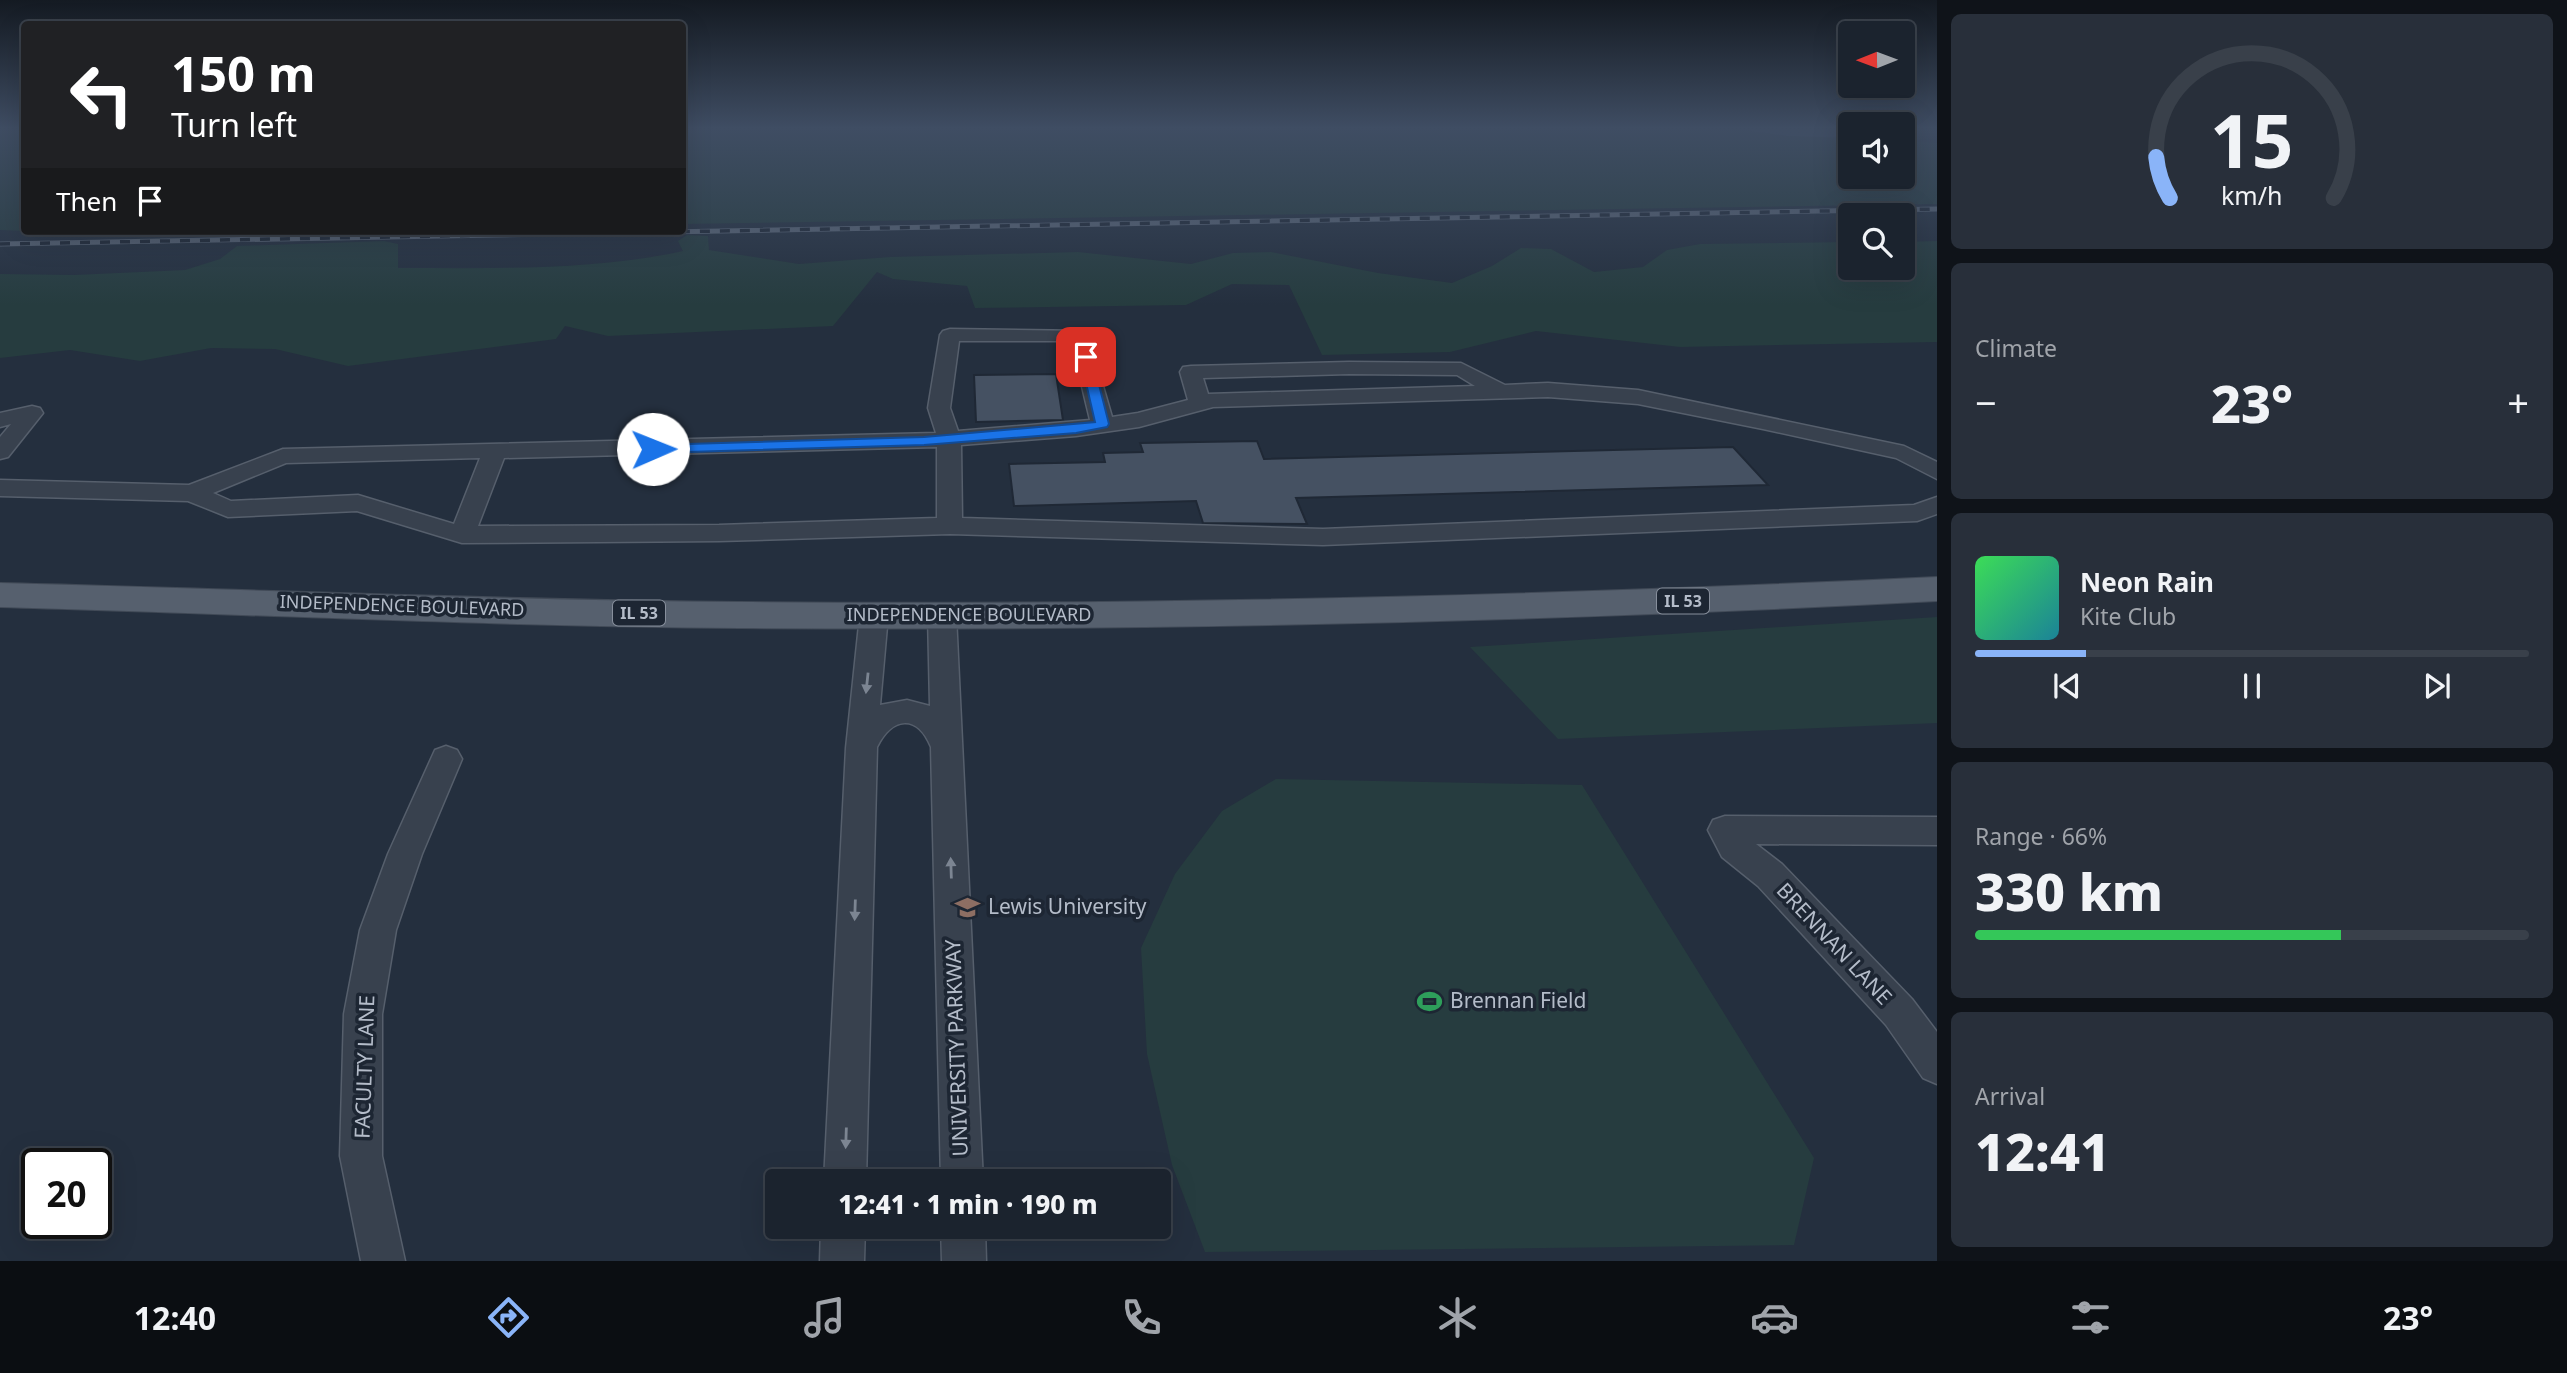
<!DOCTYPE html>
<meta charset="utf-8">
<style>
body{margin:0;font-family:"Noto Sans",sans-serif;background:#282f3a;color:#f1f3f6;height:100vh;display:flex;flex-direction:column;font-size:26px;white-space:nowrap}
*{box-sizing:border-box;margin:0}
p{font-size:23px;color:#a0a4aa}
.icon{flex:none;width:38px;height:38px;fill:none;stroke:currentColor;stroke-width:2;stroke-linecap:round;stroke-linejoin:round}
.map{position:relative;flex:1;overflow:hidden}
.side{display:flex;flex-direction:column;gap:14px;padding:14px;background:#0f1319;width:630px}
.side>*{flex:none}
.top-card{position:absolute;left:21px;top:21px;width:665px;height:214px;border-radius:7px;box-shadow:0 7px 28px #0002,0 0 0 2px #39404a;background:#202124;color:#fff;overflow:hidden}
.needle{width:46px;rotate:269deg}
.buttons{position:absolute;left:1838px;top:21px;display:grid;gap:14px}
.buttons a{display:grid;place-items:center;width:77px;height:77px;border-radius:7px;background:#1b232e;box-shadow:0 7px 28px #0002,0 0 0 2px #39404a;font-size:35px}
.speed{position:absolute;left:21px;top:1148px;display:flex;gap:14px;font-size:35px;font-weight:700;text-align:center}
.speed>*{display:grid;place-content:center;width:91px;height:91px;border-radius:50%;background:#1b232e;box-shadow:0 7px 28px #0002,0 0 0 2px #39404a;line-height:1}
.speed .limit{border:4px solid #111;border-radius:10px;background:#fff;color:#111}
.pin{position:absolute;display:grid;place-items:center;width:60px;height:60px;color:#fff;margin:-30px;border-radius:14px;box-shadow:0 4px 10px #0006}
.me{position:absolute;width:77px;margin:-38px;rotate:89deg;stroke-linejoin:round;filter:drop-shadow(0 0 5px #0008)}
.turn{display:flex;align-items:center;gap:24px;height:147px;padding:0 35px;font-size:32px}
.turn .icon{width:91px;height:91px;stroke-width:2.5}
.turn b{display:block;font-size:49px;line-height:60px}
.then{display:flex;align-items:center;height:66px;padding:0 35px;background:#0003;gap:14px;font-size:26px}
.big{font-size:52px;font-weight:800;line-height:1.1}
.side .card{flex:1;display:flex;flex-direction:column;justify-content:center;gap:10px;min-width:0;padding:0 24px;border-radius:10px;background:#282f3a}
.side .dial{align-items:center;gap:0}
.dial svg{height:182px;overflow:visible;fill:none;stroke:#39404a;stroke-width:7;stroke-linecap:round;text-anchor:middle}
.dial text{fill:#f1f3f6;stroke:none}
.song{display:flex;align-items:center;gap:21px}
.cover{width:84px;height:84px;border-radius:10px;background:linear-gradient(135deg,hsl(130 70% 55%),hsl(190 70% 35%))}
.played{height:7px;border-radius:4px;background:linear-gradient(90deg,#8ab4f8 20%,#39404a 20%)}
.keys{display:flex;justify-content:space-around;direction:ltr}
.heat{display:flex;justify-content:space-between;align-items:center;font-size:38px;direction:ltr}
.charge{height:10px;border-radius:5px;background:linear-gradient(90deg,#34c759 66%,#39404a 0)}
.trip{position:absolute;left:765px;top:1169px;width:406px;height:70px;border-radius:7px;background:#1b232e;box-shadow:0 7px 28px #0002,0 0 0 2px #39404a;font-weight:800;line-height:70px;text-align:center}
.tab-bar{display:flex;height:112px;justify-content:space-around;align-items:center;background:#0b0e12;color:#a0a4aa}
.tab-bar .icon{width:49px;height:49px}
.tab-bar .current{color:#8ab4f8}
.tab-bar b{font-size:32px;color:#f1f3f6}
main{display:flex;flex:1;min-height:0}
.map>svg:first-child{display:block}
.green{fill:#263c3f}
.water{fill:#394c67}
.building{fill:#455162;stroke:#1f2835;stroke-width:2}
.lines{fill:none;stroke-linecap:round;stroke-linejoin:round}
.minor-casing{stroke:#565f6c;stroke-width:3}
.major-casing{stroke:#414a57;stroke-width:2}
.minor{fill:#38414e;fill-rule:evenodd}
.major{fill:#56606e;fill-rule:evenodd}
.rail-casing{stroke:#5a6575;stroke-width:5}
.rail{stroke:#1d2633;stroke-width:3.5;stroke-dasharray:10;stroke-linecap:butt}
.oneway{fill:#7c8592}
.route{fill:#1a73e8;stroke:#114b97;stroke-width:2}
.labels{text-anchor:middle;stroke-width:7;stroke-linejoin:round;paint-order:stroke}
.shield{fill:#1d2633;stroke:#878f9c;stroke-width:2}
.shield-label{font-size:16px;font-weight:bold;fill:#b4bcc9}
.street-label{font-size:18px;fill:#b4bcc9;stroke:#1d2633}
.near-poi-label{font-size:21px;fill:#b4bcc9;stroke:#1d2633;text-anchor:start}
.near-street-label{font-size:21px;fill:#b4bcc9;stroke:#1d2633}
</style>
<main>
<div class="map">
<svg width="1937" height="1261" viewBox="0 0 1937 1261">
<rect width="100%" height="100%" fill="#242f3e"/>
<path class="green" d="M 0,129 L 24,129 L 24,231 L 0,230 Z
M 682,129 L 1738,129 L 1788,136 L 1850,138 L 1850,177 L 1902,177 L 1902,140 L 1937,143 L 1937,204 L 683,224 Z
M 32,231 L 339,231 L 171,235 Z
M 687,235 L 708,236 L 709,250 L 799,264 L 890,257 L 1078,252 L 1191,264 L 1233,253 L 1271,252 L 1378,273 L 1452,283 L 1492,266 L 1521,248 L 1551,249 L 1594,272 L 1643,267 L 1667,250 L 1700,244 L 1850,242 L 1850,268 L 1902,268 L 1902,242 L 1937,241 L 1937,342 L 1680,347 L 1536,331 L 1450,352 L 1322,355 L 1289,285 L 1232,284 L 1186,305 L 975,308 L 967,286 L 893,279 L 877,272 L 833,326 L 608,336 L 565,326 L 556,339 L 348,366 L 275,349 L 211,348 L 140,361 L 70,350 L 0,358 L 0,274 L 74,275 L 185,270 L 220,259 L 237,246 L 384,241 L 398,244 L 398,268 C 492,268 591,271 683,251 L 678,241 Z
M 1937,617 L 1937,723 L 1558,739 L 1470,647 Z
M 1276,779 L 1582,785 L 1814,1158 L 1794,1245 L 1205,1252 L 1172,1165 L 1147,1054 L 1141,948 L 1175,874 L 1222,811 Z"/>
<path class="water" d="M 1738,129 L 1850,129 L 1850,138 L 1788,136 Z"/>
<path class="building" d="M 1056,374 L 1063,420 L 976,422 L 974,375 Z
M 1257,441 L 1264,459 L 1733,447 L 1768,485 L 1296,498 L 1307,524 L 1203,523 L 1196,501 L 1014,506 L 1009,464 L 1105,462 L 1103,453 L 1143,452 L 1140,443 Z"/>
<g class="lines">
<defs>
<path id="minor" d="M 950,329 L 1087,331 L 1112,417 L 1138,413 L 1188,400 L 1180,372 L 1183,367 L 1191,366 L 1349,362 L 1461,363 L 1505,385 L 1548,383 L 1638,390 L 1904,446 L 1937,462 L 1937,479 L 1896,458 L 1763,429 L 1638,404 L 1548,397 L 1213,407 L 1139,427 L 1076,436 L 961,445 L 962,518 L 1323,529 L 1914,505 L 1937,497 L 1937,514 L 1917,521 L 1323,545 L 950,534 L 719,541 L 462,543 L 357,511 L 228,517 L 188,501 L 0,496 L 0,480 L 189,485 L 283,449 L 936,433 L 928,408 L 940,335 L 943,331 ZM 959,341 L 1071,341 L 1090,420 L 958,431 L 950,408 ZM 1349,374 L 1457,375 L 1475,386 L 1208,394 L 1203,378 ZM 937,447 L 937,518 L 719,525 L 478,526 L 504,458 ZM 480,458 L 454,524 L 358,495 L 231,501 L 213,493 L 286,463 Z
M 32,406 L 40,408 L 43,413 L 8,457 L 0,459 L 0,437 L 11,424 L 0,427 L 0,413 Z
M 874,605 L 884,608 L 888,615 L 880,705 L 907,700 L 930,706 L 928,615 L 932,608 L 942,605 L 952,608 L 956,615 L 983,1181 L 941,1181 L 931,747 C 917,713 892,717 877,747 L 866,1181 L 824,1181 L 846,748 L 860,615 L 864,608 Z
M 446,746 L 457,750 L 462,759 L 422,854 L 396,930 L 382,1014 L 382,1156 L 405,1261 L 361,1261 L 340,1156 L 344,1014 L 360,930 L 388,854 L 435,750 Z
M 1725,816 L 1937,817 L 1937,845 L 1756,844 L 1782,864 L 1912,999 L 1937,1032 L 1937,1084 L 1923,1078 L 1886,1025 L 1758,886 L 1722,857 L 1708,830 L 1713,820 Z
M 821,1227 L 865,1227 L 864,1261 L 820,1261 Z
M 941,1227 L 985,1227 L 986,1261 L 942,1261 Z"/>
<path id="major" d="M 1937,577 L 1937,601 C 1538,622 1139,631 740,628 C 493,626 247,614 0,607 L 0,583 C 247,589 493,600 740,602 C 1139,606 1538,596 1937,577 Z"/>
</defs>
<use href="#minor" class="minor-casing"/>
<use href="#major" class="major-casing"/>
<use href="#minor" class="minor"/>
<use href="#major" class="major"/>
<defs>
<path id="rail" d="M 0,244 L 1937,209"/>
</defs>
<use href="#rail" class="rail-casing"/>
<use href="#rail" class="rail"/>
</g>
<defs><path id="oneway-solid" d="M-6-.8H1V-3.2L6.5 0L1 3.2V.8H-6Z" transform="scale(1.75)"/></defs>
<g class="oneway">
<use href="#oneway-solid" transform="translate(867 683) rotate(96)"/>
<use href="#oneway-solid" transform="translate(951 868) rotate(-92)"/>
<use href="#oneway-solid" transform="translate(855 910) rotate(92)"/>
<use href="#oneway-solid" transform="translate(846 1138) rotate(92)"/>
</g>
<linearGradient id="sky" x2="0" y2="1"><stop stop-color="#141a22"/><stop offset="0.42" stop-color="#3f4d63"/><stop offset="1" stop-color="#3f4d63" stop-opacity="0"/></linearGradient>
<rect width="1937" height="305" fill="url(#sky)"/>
<path class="route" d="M 1086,354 L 1092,357 L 1109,424 L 1107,427 L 1076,433 L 924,445 L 653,453 L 646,449 L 653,445 L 924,437 L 1095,422 L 1080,357 Z"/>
<defs>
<symbol id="university-bare" viewBox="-9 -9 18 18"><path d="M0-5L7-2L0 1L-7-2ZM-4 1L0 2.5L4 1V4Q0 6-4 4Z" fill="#8d6e63" stroke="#1d2633" stroke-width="2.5" paint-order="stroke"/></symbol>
<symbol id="stadium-bare" viewBox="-9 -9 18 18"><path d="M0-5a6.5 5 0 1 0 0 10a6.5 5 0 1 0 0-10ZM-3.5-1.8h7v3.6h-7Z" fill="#2e9e5b" stroke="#1d2633" stroke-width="2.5" paint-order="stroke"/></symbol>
</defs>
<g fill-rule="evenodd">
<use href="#university-bare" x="950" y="890" width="35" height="35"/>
<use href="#stadium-bare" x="1412" y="984" width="35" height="35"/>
</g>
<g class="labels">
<g class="shield">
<rect x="1657" y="588.5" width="52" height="25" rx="5"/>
<rect x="613" y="600.5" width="52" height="25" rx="5"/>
</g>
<g class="shield-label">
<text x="1683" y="607">IL 53</text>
<text x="639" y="619">IL 53</text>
</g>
<g class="street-label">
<text transform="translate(402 606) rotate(2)" y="6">INDEPENDENCE BOULEVARD</text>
<text x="969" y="621">INDEPENDENCE BOULEVARD</text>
</g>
<g class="near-poi-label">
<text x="988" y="914">Lewis University</text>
<text x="1450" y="1008">Brennan Field</text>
</g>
<g class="near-street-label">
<text transform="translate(1834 944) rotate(47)" y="7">BRENNAN LANE</text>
<text transform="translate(957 1048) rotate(-92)" y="7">UNIVERSITY PARKWAY</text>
<text transform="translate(365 1067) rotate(-88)" y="7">FACULTY LANE</text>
</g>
</g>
</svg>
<div class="buttons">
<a><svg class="needle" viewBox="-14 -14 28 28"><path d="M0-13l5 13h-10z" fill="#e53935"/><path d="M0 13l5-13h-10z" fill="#a0a4aa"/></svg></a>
<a><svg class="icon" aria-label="sound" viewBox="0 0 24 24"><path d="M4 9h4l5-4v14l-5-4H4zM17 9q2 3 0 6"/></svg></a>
<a><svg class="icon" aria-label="search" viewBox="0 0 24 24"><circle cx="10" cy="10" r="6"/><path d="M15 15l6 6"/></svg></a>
</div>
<div class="speed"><div class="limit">20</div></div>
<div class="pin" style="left:1086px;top:357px;background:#d93025"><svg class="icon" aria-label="arrive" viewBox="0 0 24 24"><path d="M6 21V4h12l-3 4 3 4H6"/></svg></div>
<svg class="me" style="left:653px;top:449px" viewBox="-20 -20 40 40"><circle r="19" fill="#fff"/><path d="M0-13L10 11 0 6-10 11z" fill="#1a73e8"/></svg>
<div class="trip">12:41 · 1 min · 190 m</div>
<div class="top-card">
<div class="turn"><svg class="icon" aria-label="left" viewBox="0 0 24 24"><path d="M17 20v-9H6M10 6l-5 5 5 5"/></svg><div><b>150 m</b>Turn left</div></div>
<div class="then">Then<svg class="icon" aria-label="arrive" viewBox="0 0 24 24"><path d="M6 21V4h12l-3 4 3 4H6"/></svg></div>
</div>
</div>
<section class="side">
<div class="card dial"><svg viewBox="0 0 100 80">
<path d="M14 69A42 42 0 1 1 86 69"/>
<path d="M14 69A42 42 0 0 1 8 51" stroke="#8ab4f8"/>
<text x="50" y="56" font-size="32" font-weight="700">15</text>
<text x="50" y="72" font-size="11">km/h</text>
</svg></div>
<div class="card"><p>Climate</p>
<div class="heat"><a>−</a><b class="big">23°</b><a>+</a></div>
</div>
<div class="card">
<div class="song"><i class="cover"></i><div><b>Neon Rain</b><p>Kite Club</p></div></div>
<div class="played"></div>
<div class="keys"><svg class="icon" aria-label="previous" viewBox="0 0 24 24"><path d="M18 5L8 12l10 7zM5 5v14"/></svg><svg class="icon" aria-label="pause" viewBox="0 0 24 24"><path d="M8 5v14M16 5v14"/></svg><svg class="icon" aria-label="next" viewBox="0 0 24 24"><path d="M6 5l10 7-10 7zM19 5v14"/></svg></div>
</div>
<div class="card"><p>Range · 66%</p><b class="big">330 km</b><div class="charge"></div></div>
<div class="card"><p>Arrival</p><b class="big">12:41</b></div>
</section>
</main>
<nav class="tab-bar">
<b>12:40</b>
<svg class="icon current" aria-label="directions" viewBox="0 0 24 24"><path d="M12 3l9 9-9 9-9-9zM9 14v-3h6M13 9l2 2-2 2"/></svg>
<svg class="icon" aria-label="music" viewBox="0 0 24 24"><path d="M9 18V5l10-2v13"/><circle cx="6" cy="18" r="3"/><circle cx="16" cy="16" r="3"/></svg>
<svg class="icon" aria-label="phone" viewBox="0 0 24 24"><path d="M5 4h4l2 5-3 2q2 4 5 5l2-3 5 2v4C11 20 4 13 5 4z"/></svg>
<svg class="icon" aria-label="climate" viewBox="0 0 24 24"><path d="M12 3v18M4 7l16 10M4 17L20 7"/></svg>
<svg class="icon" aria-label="car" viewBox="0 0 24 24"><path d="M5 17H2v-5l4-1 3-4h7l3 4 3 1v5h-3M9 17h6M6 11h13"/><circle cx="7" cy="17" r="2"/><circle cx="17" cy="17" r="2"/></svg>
<svg class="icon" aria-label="filters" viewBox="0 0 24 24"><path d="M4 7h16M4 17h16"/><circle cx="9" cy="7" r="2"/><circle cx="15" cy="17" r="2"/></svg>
<b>23°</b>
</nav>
